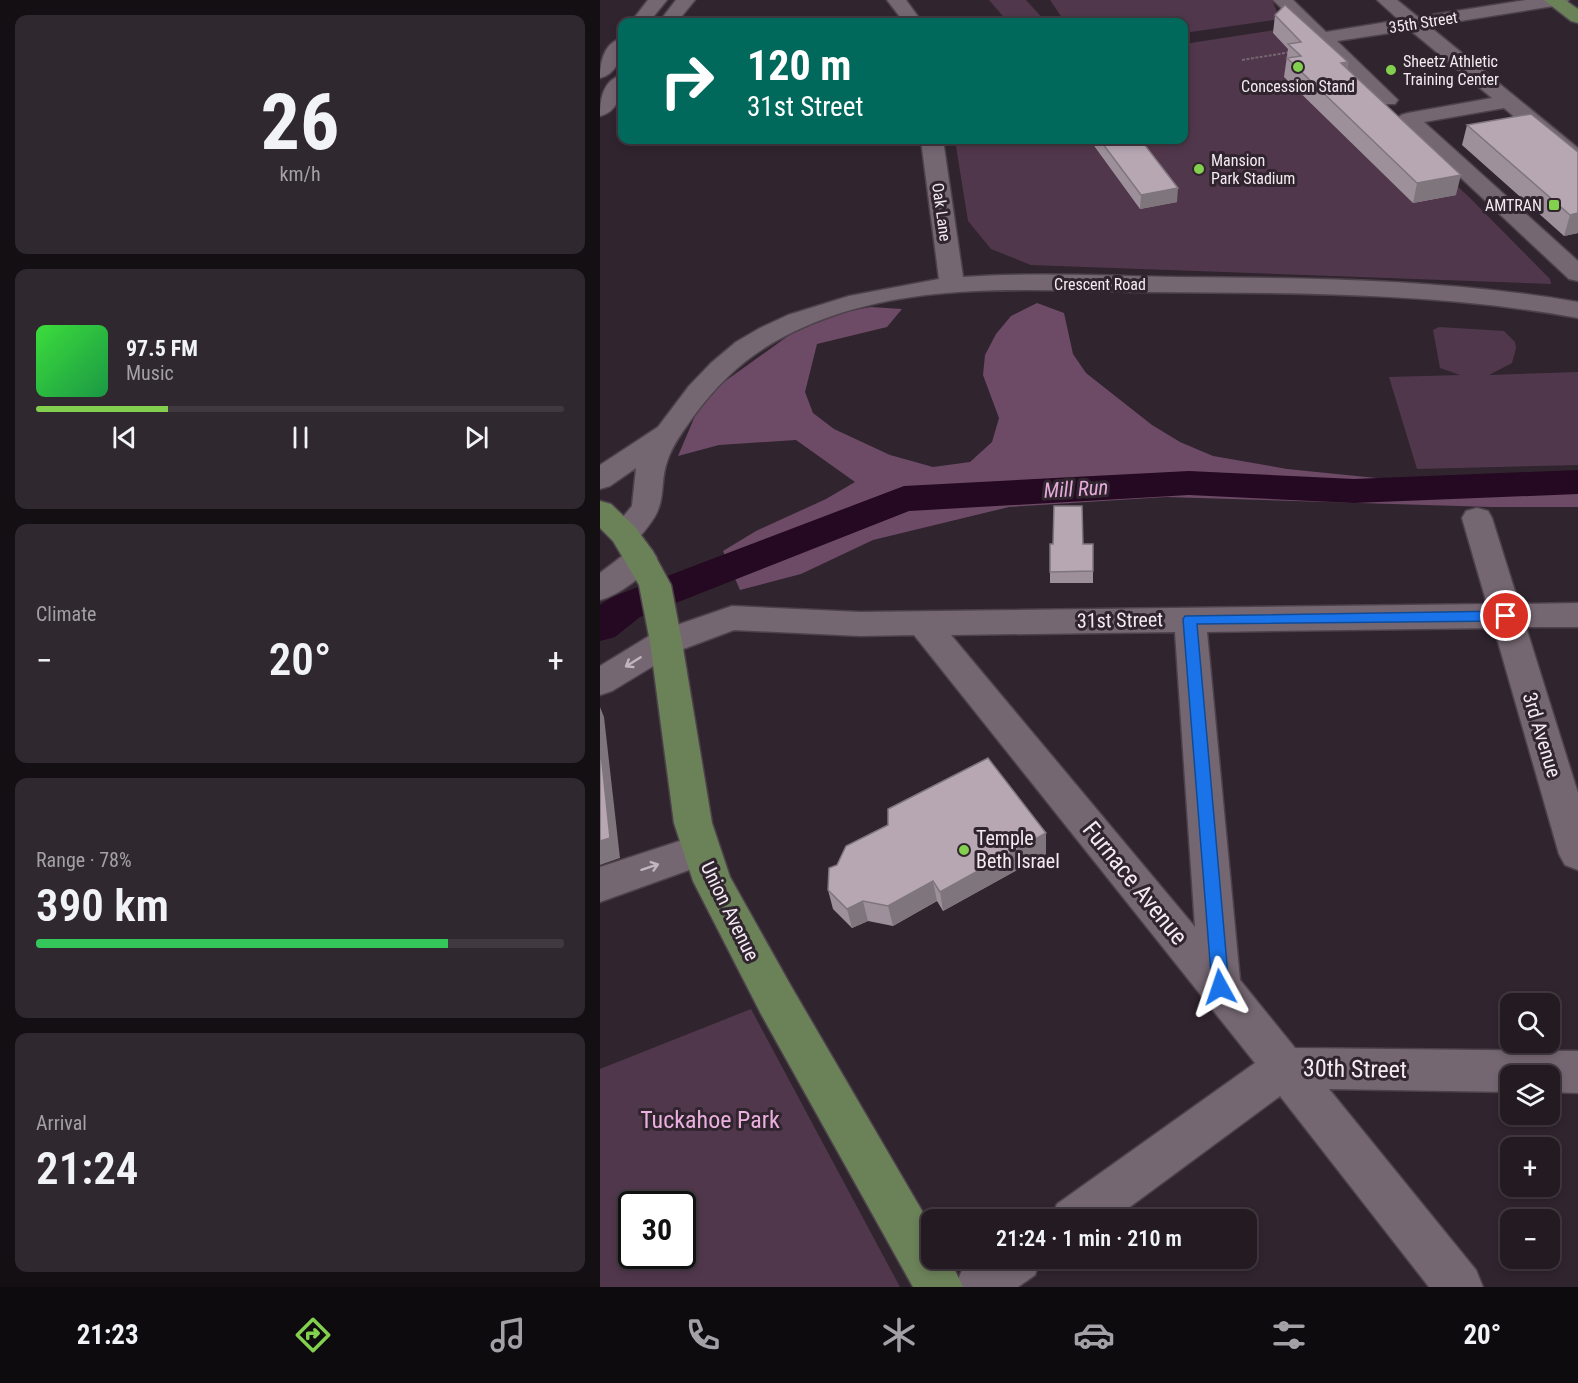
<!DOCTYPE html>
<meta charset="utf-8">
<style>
body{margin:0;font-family:"Roboto Condensed",sans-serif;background:#30282f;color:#f1f3f6;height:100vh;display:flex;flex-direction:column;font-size:22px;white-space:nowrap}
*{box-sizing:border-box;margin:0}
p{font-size:20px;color:#a3a1a5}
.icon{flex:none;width:33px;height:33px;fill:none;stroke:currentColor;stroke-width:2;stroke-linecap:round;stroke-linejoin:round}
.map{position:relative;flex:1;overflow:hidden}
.side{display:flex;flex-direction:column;gap:15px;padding:15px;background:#140f13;width:600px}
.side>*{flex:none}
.hud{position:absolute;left:18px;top:18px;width:570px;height:126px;border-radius:12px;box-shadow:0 3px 9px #0003,0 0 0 2px #413940;background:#00695c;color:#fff;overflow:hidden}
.controls{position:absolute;left:900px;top:993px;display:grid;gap:12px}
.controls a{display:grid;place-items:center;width:60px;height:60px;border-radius:12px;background:#241b22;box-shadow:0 3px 9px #0003,0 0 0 2px #413940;font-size:30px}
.speed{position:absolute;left:18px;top:1191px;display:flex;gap:12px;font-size:30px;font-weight:700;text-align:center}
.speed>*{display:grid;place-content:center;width:78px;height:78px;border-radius:50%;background:#241b22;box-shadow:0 3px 9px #0003,0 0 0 2px #413940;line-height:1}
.speed .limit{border:3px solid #111;border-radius:9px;background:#fff;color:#111}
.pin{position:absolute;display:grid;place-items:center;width:51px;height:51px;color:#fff;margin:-26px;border:3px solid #fff;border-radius:50%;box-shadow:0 2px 6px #0007}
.me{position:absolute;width:66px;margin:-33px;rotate:355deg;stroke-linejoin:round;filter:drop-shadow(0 0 4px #0008)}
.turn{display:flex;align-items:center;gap:21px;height:126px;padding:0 30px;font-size:27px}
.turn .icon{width:78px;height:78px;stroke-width:2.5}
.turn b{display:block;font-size:42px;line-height:51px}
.big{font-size:45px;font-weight:600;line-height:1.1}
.side .card{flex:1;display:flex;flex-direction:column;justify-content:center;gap:9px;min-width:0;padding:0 21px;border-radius:12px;background:#30282f}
.side .dial{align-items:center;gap:0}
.dial b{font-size:78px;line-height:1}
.song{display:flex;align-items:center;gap:18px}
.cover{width:72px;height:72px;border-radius:9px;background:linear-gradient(135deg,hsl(120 70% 55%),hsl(140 70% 35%))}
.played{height:6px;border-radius:3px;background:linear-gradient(90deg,#83d04e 25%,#413940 25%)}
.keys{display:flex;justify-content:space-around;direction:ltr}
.heat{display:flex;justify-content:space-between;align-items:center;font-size:33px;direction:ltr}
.charge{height:9px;border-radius:4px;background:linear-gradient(90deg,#34c759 78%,#413940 0)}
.trip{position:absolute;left:321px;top:1209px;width:336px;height:60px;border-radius:12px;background:#241b22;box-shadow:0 3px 9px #0003,0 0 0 2px #413940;font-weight:600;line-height:60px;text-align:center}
.dock{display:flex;height:96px;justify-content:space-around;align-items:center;background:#0e0b0e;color:#a3a1a5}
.dock .icon{width:42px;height:42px}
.dock .active{color:#83d04e}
.dock b{font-size:27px;color:#f1f3f6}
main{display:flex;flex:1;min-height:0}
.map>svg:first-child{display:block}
.green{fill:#51374c;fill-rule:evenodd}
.forest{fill:#6d4b67}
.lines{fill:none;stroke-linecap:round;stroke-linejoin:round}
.river{fill:#250821;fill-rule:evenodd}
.minor-casing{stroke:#4d424b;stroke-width:3}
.major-casing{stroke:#4d424b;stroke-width:3}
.path{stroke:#736871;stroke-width:2;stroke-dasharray:3 1.5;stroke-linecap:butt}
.minor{fill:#756772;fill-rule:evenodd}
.major{fill:#6b8158;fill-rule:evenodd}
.wall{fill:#9d909a}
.shaded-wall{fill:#7f757d}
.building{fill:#b6a7b3;stroke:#7f757d;stroke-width:1.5}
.oneway{stroke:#c1b6bf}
.route{fill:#1a73e8;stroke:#114b97;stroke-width:1.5}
.poi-dot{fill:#83d04e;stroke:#30242e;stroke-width:2}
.labels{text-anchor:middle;stroke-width:6;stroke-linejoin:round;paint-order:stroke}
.far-street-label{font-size:16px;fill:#f3ebf2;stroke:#30242e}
.far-poi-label{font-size:16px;fill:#f3ebf2;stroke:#30242e;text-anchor:start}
.street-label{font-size:20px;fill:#f3ebf2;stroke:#30242e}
.poi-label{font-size:20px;fill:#f3ebf2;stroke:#30242e;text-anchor:start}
.water-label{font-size:21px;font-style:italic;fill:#e4aada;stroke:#30242e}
.near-street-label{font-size:24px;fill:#f3ebf2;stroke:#30242e}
.near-park-label{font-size:24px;fill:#ebb0e0;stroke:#30242e}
</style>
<main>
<section class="side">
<div class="card dial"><b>26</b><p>km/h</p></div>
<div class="card">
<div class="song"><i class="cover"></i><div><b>97.5 FM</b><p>Music</p></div></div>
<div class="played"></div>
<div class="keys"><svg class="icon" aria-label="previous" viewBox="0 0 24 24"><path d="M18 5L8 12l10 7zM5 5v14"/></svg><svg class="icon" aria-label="pause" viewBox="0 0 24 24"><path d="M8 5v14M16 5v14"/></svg><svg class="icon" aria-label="next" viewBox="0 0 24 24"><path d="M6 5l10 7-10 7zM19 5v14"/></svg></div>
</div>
<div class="card"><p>Climate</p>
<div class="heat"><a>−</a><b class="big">20°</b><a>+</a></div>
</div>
<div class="card"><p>Range · 78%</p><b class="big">390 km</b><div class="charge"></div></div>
<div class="card"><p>Arrival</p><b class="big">21:24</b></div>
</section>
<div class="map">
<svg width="978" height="1287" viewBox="0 0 978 1287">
<rect width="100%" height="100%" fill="#30242e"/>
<path class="green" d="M 389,0 L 426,0 L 446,22 L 408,22 Z
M 450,0 L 672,0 L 680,19 L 584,33 L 584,22 L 465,22 Z
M 688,28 L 870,198 L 950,279 L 951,284 L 431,265 L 391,249 L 368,221 L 355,140 L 584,140 L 584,44 Z
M 839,327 L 904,331 L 915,342 L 916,348 L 912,363 L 889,375 L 978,372 L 978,465 L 817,469 L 789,377 L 860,375 L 840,368 L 833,330 Z
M 151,1009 L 300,1287 L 0,1287 L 0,1069 ZM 32,1204 L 82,1204 L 82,1256 L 32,1256 Z"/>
<path class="forest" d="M 437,303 L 464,313 L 473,354 L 486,373 L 552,425 L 580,442 L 613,456 L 687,469 L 796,480 L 978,474 L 978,507 L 891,507 L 566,497 L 409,507 L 273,540 L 201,574 L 140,590 L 123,551 L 156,531 L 226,499 L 255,482 L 196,440 L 119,445 L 78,456 L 103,397 L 202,326 L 238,313 L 271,307 L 302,309 L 287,327 L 217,344 L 205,392 L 213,413 L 234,429 L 290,455 L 333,467 L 370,462 L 392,442 L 399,418 L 383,375 L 385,355 L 396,334 L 411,316 Z"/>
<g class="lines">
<path class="river" d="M 978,470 L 978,494 L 754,503 L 589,495 L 309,511 L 40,617 L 15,637 L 0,641 L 0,605 L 12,597 L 304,486 L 589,471 L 754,479 Z"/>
<defs>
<path id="minor" d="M 48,0 L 67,0 L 49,22 L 31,22 Z
M 76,0 L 95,0 L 77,22 L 59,22 Z
M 287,0 L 306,0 L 322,22 L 304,22 Z
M 673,0 L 693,0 L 726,32 L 799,20 L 777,0 L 797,0 L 818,17 L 926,0 L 969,0 L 966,4 L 960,5 L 829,26 L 978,148 L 978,166 L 970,164 L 904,108 L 824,122 L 978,261 L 978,281 L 969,279 L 798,119 L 801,115 L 808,113 L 892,98 L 810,30 L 737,41 L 798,100 L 795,104 L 781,104 Z
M 22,38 C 24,54 17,74 0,78 C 0,62 4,43 22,38 Z
M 22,75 C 24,91 18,112 0,116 C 0,99 3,80 22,75 Z
M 321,140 L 343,140 L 363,277 C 434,272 507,276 578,277 C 712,278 846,279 978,302 L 978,318 C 836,292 691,293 547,292 C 442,291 333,281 232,316 C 172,337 131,365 93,417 C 84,430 73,444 68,459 C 59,482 67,500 52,521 C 41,537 33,547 13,541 L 9,534 L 32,506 L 36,468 L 10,486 L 0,489 L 0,465 L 58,427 L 89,386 L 111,363 L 136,342 L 160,328 L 188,315 L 249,296 L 339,279 Z
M 877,508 L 888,511 L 892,518 L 919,604 L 978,603 L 978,627 L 926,627 L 978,793 L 978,870 L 965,865 L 959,854 L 894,628 L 607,632 L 640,980 L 695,1048 L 978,1051 L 978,1093 L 950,1092 L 950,1076 L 910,1076 L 910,1092 L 729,1089 L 876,1270 L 883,1287 L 829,1287 L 680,1096 L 512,1220 L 450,1220 L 457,1204 L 655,1063 L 314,635 L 260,636 L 134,630 L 78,651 L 12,691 L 0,695 L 0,666 L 54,633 L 132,606 L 260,612 L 887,604 L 862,518 L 866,511 ZM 575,632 L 595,927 L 351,635 Z
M 41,547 L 52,550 L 57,558 C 46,575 19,595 0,600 L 0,573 L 30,550 Z
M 101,834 L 114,839 L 120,850 L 114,861 L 0,902 L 0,867 Z
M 378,1258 L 441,1258 L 435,1275 L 418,1287 L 355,1287 L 362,1270 Z"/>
<path id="major" d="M 944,0 L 965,0 L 978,9 L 978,23 L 971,21 Z
M 0,501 L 11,504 L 35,527 L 52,550 L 71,585 L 82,642 L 112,823 L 130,877 L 191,986 L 332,1228 L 332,1258 L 349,1258 L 363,1287 L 313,1287 L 161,1014 L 93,881 L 74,823 L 50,642 L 39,585 L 13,541 L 0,528 Z"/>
</defs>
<use href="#minor" class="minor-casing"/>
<use href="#major" class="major-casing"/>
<path class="path" d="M 642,60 L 691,52"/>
<use href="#minor" class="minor"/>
<use href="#major" class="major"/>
</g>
<path class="wall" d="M 675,15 L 748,62 L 747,69 L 856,195 L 813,203 L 684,77 L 688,49 L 673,33 Z
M 931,114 L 978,233 L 964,236 L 862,145 L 867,125 Z
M 492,140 L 541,140 L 577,202 L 540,209 L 492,143 Z
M 483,544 L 493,544 L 493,583 L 450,583 L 450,572 Z
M 446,833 L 446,854 L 343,911 L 337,901 L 293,926 L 268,921 L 252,928 L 233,909 L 228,890 L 237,865 Z"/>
<path class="shaded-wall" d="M 748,62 L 745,81 L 741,63 Z
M 861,175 L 856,195 L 813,203 L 817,183 Z
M 578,188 L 577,202 L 540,209 L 541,195 Z
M 978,213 L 978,233 L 964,236 L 970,215 Z
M 0,707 L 4,717 L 20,858 L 0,865 Z
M 446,833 L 446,854 L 343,911 L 340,892 Z
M 333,881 L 337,901 L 293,926 L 288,906 Z
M 263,901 L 268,921 L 252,928 L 247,909 Z"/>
<path class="building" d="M 685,5 L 748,62 L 741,63 L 861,175 L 817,183 L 687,58 L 701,56 L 688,44 L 701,42 L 675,15 Z
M 931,114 L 978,152 L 978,213 L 970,215 L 867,125 Z
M 500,140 L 541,140 L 578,188 L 541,195 Z
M 454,506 L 482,506 L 483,544 L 493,544 L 493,571 L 450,572 L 450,544 L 453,544 Z
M 0,744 L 10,838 L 0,841 Z
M 388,758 L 446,833 L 340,892 L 333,881 L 288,906 L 263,901 L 247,909 L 228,890 L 229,868 L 237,865 L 246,846 L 288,825 L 288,809 Z"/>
<defs><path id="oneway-shaft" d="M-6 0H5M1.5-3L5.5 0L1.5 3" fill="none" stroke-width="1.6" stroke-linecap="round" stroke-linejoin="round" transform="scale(1.5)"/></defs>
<g class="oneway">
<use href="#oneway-shaft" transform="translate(33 662) rotate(148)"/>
<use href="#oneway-shaft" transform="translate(50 867) rotate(-18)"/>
</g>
<path class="route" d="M 906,611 L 912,616 L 906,621 L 597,624 L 629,987 L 626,993 L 620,995 L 614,993 L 612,987 L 583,619 L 585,616 Z"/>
<g class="poi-dot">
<circle cx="698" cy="67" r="6"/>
<circle cx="791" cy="70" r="6"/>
<circle cx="599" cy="169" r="6"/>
<rect x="948" y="199" width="12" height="12" rx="3"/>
<circle cx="364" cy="850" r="6"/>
</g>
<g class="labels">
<g class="far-street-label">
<text transform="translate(823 22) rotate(-9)" y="6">35th Street</text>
<text transform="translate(342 212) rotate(82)" y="6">Oak Lane</text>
<text x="500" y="290">Crescent Road</text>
</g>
<g class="far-poi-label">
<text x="803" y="67">Sheetz Athletic<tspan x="803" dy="18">Training Center</tspan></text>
<text x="698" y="92" text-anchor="middle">Concession Stand</text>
<text x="611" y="166">Mansion<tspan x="611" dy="18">Park Stadium</tspan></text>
<text x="942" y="211" text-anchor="end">AMTRAN</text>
</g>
<g class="street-label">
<text transform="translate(520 620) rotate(-1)" y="7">31st Street</text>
<text transform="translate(942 735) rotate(73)" y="7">3rd Avenue</text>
<text transform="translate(130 911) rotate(64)" y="7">Union Avenue</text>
</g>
<g class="poi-label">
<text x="376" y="845">Temple<tspan x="376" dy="23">Beth Israel</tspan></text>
</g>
<g class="water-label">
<text transform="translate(476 489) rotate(-3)" y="7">Mill Run</text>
</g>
<g class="near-street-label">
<text transform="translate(535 883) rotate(51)" y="8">Furnace Avenue</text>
<text transform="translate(755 1069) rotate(1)" y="8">30th Street</text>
</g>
<g class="near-park-label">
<text x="110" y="1128">Tuckahoe Park</text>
</g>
</g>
</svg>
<div class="controls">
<a><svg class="icon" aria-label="search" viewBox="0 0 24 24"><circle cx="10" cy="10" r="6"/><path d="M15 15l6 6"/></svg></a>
<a><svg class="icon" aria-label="layers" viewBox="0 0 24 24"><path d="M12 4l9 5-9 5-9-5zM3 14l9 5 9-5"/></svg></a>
<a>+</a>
<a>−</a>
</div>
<div class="speed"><div class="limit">30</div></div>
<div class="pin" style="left:906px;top:616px;background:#d93025"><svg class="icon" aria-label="arrive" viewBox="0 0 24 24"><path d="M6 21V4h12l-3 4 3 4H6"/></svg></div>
<svg class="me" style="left:620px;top:987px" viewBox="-20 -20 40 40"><path d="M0-17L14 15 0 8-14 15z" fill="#1a73e8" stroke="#fff" stroke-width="4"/></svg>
<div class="trip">21:24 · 1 min · 210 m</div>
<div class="hud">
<div class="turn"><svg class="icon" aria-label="right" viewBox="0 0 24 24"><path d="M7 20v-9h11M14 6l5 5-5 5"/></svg><div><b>120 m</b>31st Street</div></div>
</div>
</div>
</main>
<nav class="dock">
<b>21:23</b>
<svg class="icon active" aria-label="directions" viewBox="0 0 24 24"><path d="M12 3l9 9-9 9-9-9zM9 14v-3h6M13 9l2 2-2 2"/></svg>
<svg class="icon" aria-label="music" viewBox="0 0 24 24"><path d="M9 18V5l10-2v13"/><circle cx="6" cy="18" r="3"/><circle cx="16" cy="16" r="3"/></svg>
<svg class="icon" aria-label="phone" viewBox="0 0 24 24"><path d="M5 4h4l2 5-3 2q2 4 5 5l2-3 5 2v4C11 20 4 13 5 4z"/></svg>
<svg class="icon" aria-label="climate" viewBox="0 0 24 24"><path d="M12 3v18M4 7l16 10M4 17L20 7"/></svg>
<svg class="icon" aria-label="car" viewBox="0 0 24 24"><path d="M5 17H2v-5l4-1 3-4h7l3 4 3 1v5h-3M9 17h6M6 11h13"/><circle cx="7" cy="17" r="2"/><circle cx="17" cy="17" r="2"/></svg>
<svg class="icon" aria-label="filters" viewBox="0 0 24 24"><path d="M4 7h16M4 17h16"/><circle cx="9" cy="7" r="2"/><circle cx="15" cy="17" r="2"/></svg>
<b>20°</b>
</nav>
